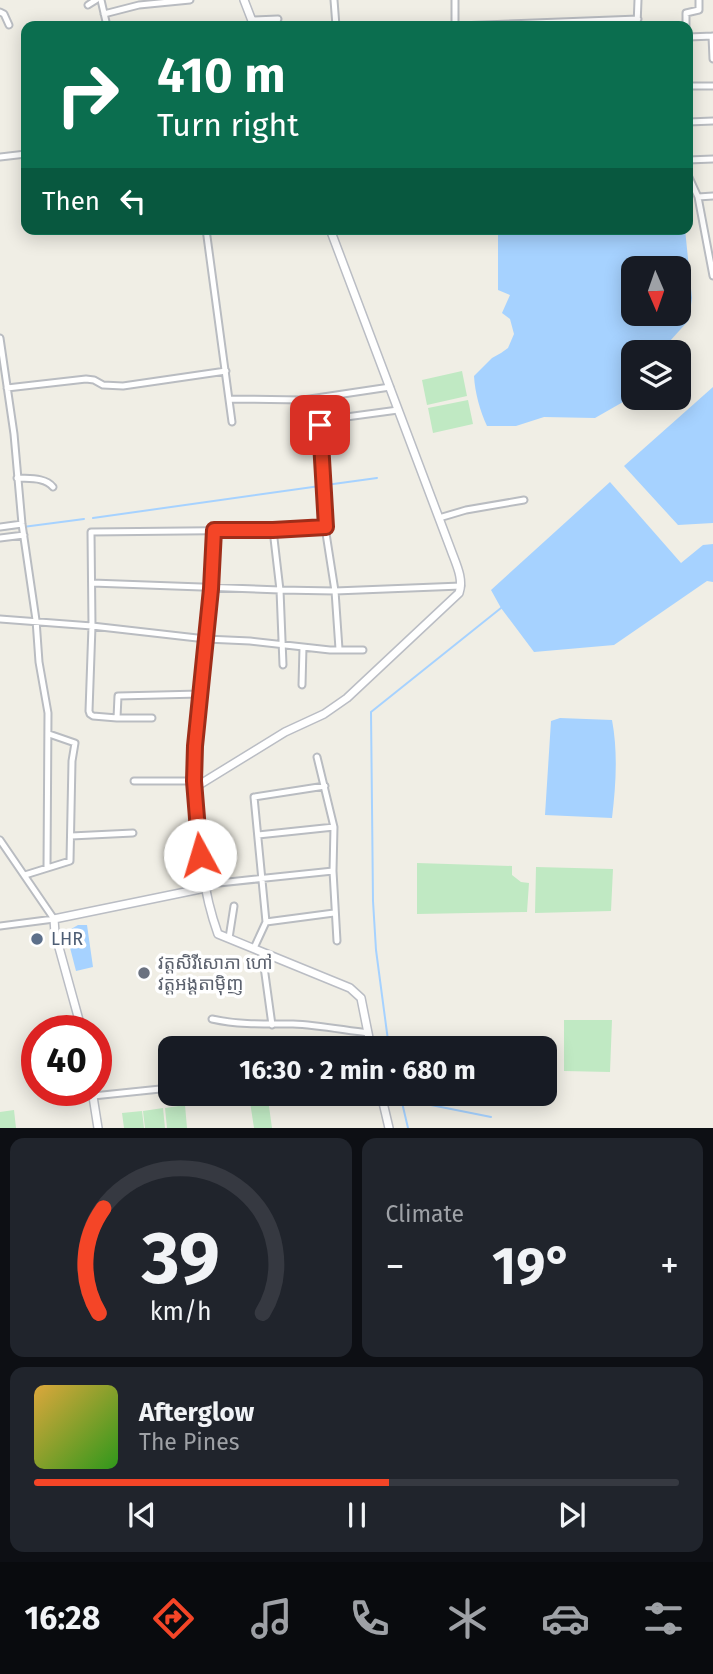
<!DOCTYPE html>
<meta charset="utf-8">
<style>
body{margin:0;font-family:"Fira Sans","Noto Sans Khmer",sans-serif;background:#20242c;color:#f1f3f6;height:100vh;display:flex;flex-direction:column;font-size:26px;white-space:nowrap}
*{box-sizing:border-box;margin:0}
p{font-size:23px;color:#9ea1a6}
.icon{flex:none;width:38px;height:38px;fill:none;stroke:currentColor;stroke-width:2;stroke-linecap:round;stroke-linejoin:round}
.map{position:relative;height:1128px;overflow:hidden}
.drawer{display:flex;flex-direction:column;gap:10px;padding:10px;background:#0d0f14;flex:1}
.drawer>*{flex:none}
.top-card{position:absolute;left:21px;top:21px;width:672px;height:214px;border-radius:14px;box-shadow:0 4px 18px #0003;background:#0b6e4f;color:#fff;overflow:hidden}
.needle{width:46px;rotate:178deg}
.controls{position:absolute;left:621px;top:256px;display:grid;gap:14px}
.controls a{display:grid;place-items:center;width:70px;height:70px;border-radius:14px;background:#171b24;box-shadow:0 4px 18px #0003;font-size:35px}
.speed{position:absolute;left:21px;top:1015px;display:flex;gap:14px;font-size:35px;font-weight:700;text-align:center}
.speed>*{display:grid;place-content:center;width:91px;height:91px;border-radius:50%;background:#171b24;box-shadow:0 4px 18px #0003;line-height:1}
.speed .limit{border:10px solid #d22;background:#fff;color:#111}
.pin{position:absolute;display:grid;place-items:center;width:60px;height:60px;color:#fff;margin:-30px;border-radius:14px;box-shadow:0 4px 10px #0006}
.me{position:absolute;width:77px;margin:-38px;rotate:354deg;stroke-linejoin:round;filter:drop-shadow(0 0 5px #0008)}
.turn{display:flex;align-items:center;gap:24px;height:147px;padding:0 21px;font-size:32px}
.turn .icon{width:91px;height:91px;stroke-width:2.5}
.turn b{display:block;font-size:49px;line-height:60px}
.then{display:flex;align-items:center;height:66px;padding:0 21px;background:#0003;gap:14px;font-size:26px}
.big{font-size:52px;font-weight:700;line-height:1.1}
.drawer .widget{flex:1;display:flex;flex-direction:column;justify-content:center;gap:10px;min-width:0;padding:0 24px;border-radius:14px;background:#20242c}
.drawer .dial{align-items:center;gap:0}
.dial svg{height:182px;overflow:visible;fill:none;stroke:#363941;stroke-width:7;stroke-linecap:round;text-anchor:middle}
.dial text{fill:#f1f3f6;stroke:none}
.song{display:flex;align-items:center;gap:21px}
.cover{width:84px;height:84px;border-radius:10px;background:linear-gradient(135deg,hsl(40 70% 55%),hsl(110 70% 35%))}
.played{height:7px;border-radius:4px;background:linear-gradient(90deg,#f44527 55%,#363941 55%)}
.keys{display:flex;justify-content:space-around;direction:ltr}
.heat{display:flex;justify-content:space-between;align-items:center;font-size:38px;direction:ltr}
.drawer .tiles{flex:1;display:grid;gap:10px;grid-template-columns:1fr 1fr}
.widget:last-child{grid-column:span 2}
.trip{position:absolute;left:158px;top:1036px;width:399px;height:70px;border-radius:14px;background:#171b24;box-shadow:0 4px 18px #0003;font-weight:700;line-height:70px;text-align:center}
.tab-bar{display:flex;height:112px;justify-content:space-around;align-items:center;background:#090b0e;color:#9ea1a6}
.tab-bar .icon{width:49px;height:49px}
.tab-bar .selected{color:#f44527}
.tab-bar b{font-size:32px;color:#f1f3f6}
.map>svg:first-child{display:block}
.green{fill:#c0e9c3}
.water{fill:#a6d2ff;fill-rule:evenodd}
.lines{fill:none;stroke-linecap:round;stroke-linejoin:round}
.stream{stroke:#a6d2ff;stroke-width:2}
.street-casing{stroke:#b9bcc1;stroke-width:9}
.secondary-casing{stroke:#babdc4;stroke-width:10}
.street{stroke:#fff;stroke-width:5}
.secondary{stroke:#fff;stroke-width:7}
.route-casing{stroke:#9f2d19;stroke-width:18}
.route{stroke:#f44527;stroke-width:12}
.service-dot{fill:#5c6f8a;stroke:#fff;stroke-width:2.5}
.worship-dot{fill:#6b7280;stroke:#fff;stroke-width:2.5}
.labels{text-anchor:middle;stroke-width:7;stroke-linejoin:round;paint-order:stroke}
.service-label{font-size:18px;fill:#4e5e75;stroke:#fff;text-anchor:start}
.worship-label{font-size:18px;fill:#5b616d;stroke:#fff;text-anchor:start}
</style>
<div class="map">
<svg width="713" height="1128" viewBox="0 0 713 1128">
<rect width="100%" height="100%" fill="#f0eee5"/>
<path class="green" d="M 462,371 L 467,396 L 427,405 L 422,380 Z
M 468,400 L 473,424 L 433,433 L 428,408 Z
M 417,863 L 512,866 L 512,875 L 521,882 L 529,883 L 527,912 L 417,914 Z
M 536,867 L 613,869 L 611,911 L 535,913 Z
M 564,1020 L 612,1020 L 610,1072 L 564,1071 Z
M 268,1099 L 272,1128 L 254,1128 L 250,1102 Z
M 185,1105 L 187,1128 L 167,1128 L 165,1108 Z
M 163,1108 L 165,1128 L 145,1128 L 143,1111 Z
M 14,1110 L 16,1128 L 0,1128 L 0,1112 Z
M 142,1111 L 144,1128 L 124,1128 L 122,1113 Z"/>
<path class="water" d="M 498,229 L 685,229 L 692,298 L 689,320 L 660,352 L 634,352 L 633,393 L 630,398 L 595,418 L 544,417 L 516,426 L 487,426 C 480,411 475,393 474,376 L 492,358 L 501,353 L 508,348 L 514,334 L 510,319 L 502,313 L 510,295 L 498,290 ZM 634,268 L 679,268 L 679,313 L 634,313 Z
M 713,387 L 713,523 L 678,525 L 624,466 Z
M 610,482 L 681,563 L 703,545 L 713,544 L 713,582 L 707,581 L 614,645 L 534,652 L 501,608 L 491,590 Z
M 560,718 L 612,720 C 618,752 616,785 612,818 L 545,815 L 551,721 Z
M 78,925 L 87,925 L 93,967 L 76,971 L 66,932 Z"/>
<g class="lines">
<path class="stream" d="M 326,485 L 377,478
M 93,518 L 320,486
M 0,530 L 84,519
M 389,1048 L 376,950 L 373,901 L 371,712 L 501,608
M 400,1094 L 408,1128
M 401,1099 L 491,1117"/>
<defs>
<path id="street" d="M 101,0 L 107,26
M 334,0 L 336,26
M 455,0 L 455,26
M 88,5 L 96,0
M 0,12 L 4,14 L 9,25
M 104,14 L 139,5 L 190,0
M 252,20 L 278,19
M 458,26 L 638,19
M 637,26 L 638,0
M 686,26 L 686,13 L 699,10 L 699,0
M 712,36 L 713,59
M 688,37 L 713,36
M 688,86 L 713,86
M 688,122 L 713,121
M 0,157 L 26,154
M 688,160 L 713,159
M 688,175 L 698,197 L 713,276
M 698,197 L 713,196
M 206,229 L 232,422
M 0,338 L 14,434 L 22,524 L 36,620 L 39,662 L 48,713 L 47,868
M 7,388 L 86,379 L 94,380 L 103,385 L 123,386 L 226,371
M 229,399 L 303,400 L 390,387
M 17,478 C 29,479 45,477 53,487
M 439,518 L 466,510 L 524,500
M 0,527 L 22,524
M 273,530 L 280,590 L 283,665
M 0,538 L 24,535
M 92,583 L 280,590 L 335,591 L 461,586
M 0,619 L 92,626 L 206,639 L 250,641 L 330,650 L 363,650
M 339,649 L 335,591 L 325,527 L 320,424 L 324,420 L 398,410
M 302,685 L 303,647
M 117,718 L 93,716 L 90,714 L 89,711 L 92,626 L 91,532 L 273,530 L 325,527
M 152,718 L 117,718 L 118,696 L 200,694
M 317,757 L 334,827 L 333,871 L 337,941
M 134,781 L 194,781
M 194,788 L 195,746 L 211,589 L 214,530
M 258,835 L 334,827
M 71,836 L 133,833
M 0,840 L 54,919 L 0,926
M 25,875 L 70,861 L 72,761 L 75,743 L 49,734
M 205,888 L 219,883 L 333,871
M 266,922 L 334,913
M 229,938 L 234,906
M 254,948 L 266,922 L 254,797 L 325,786
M 262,952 L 272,1025
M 212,1019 C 239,1025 265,1024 293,1024 C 318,1025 343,1030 368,1033
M 93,1096 L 170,1088"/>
<path id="secondary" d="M 244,0 L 254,26
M 330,229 L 451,550 C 456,564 464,579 459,593 L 347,698 L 324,714 L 285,732 L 194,788 C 198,837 201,887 218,934 L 350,988 L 361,998 L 371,1048
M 82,1031 L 55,933 L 54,919 L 205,888
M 92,1090 L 98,1128
M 381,1094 L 389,1128"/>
</defs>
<use href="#street" class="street-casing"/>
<use href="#secondary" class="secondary-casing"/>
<use href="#street" class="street"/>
<use href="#secondary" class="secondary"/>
</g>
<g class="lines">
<defs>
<path id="route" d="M 200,855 L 194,781 L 195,746 L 211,589 L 214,530 L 273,530 L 326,527 L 320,425"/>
</defs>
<use href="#route" class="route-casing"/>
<use href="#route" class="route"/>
</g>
<circle class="service-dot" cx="37" cy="939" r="7"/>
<circle class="worship-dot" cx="144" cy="973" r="7"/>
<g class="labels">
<g class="service-label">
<text x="51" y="945">LHR</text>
</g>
<g class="worship-label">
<text x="158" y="969">វត្តសិរីសោភា ហៅ<tspan x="158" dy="21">វត្តអង្តតាម៉ិញ</tspan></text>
</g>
</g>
</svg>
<div class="controls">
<a><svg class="needle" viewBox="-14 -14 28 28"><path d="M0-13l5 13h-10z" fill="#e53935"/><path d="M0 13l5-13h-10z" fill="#9ea1a6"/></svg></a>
<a><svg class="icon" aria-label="layers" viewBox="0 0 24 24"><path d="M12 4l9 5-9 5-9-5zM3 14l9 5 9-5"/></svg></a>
</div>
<div class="speed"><div class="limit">40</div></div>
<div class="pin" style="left:320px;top:425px;background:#d93025"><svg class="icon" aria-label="arrive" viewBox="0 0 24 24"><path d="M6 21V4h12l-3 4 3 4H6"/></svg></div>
<svg class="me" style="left:200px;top:855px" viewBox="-20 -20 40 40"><circle r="19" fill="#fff"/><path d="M0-13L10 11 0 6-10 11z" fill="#f44527"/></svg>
<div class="trip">16:30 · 2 min · 680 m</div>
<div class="top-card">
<div class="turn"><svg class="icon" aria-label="right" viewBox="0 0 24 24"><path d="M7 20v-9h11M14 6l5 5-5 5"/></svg><div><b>410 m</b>Turn right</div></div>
<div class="then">Then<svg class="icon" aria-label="left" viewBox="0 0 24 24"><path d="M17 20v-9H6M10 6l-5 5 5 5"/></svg></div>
</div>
</div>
<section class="drawer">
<div class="tiles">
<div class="widget dial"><svg viewBox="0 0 100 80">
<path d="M14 69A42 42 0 1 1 86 69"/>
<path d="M14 69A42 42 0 0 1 16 23" stroke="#f44527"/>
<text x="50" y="56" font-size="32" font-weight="700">39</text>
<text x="50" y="72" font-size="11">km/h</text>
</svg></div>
<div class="widget"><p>Climate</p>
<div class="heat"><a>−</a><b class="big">19°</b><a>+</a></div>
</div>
<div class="widget">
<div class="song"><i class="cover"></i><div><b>Afterglow</b><p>The Pines</p></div></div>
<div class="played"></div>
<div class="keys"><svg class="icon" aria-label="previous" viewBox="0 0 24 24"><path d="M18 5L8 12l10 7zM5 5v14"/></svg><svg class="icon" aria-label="pause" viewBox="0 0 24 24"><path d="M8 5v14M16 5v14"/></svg><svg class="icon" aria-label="next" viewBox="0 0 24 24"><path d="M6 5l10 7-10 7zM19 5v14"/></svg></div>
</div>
</div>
</section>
<nav class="tab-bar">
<b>16:28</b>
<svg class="icon selected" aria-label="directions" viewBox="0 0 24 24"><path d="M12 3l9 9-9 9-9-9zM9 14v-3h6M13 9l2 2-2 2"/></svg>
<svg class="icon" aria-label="music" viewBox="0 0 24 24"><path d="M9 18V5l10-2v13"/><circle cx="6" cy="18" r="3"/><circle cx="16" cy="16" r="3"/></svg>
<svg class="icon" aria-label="phone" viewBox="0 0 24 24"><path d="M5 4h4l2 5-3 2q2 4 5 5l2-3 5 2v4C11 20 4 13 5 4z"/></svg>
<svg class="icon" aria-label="climate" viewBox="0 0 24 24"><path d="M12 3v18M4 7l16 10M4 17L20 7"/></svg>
<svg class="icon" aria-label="car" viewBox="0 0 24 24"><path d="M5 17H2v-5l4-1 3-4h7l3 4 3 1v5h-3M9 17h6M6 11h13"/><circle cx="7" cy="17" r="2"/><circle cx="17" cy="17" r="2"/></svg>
<svg class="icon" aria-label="filters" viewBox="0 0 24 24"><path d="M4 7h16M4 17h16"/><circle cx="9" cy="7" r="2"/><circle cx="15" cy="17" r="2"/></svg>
</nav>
